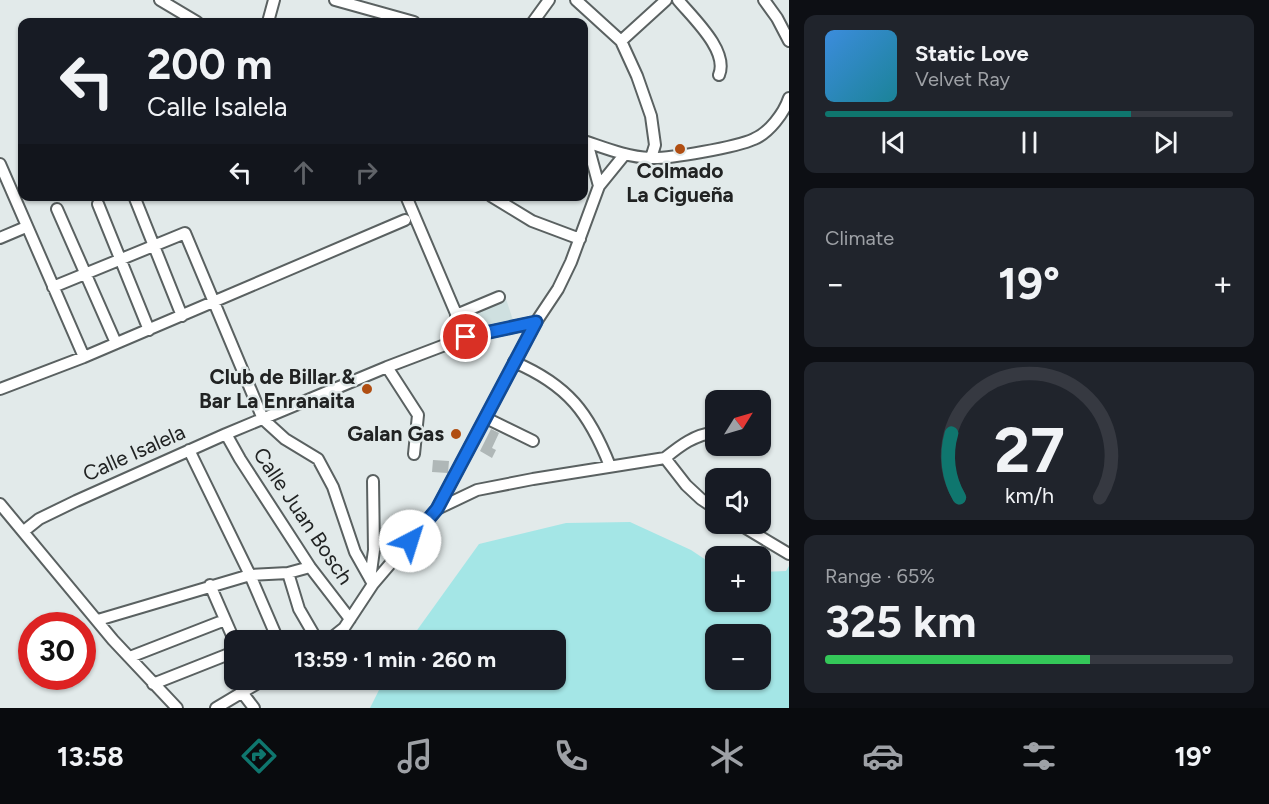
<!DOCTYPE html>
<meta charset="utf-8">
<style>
body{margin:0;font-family:Figtree,sans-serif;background:#20242c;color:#f1f3f6;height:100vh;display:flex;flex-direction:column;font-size:22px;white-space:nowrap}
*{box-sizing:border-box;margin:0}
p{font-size:20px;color:#9ea1a6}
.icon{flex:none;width:33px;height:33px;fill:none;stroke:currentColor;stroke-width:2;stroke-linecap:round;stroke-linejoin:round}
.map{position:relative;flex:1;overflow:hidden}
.drawer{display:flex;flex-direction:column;gap:15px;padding:15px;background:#0d0f14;width:480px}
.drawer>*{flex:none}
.top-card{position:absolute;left:18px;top:18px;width:570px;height:183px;border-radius:12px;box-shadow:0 2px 4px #0004;background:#171b24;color:#f1f3f6;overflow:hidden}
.needle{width:39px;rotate:53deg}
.buttons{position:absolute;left:705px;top:390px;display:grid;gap:12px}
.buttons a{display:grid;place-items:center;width:66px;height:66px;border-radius:12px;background:#171b24;box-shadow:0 2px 4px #0004;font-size:30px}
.speed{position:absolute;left:18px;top:612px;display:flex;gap:12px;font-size:30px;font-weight:700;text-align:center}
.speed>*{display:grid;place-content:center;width:78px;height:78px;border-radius:50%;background:#171b24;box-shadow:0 2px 4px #0004;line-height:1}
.speed .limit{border:9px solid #d22;background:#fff;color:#111}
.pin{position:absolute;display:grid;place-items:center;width:51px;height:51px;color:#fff;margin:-26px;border:3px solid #fff;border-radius:50%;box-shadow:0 2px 6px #0007}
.me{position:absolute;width:66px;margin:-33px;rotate:40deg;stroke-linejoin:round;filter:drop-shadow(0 0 4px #0008)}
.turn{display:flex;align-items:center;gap:21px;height:126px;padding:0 30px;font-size:27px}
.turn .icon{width:78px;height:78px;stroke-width:2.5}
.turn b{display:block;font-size:42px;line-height:51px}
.lanes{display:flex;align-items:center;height:57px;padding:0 30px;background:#0003;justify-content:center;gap:30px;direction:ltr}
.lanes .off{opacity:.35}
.big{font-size:45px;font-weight:700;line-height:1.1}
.drawer .widget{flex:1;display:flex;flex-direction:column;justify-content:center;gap:9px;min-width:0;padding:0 21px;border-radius:12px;background:#20242c}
.drawer .dial{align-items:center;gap:0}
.dial svg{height:156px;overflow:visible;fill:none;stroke:#363941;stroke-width:7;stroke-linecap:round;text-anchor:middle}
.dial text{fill:#f1f3f6;stroke:none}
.song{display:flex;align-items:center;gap:18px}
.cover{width:72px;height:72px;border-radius:9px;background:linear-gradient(135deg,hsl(210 70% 55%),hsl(190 70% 35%))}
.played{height:6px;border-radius:3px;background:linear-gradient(90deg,#0f766e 75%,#363941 75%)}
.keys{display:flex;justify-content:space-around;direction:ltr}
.heat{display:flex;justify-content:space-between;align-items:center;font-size:33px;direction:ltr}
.charge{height:9px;border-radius:4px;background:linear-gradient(90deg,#34c759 65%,#363941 0)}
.trip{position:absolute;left:224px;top:630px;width:342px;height:60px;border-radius:12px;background:#171b24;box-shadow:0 2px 4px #0004;font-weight:700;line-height:60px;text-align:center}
.dock{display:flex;height:96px;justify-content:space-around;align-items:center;background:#090b0e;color:#9ea1a6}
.dock .icon{width:42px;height:42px}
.dock .selected{color:#0f766e}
.dock b{font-size:27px;color:#f1f3f6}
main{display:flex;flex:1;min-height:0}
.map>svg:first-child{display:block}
.built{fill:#cfe0e0}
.green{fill:#a4e6e6;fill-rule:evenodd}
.building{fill:#afb7b7}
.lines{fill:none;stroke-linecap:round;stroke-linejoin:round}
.minor-casing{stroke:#5a6161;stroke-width:14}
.minor{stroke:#fff;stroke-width:10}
.route-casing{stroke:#114b97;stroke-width:15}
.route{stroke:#1a73e8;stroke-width:10}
.poi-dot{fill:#b04e12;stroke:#e2eaea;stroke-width:2}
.labels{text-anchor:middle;stroke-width:5;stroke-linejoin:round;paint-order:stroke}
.poi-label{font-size:21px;font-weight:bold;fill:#212323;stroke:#e2eaea;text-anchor:end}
.street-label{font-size:21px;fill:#212323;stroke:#e2eaea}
</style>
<main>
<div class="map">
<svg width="789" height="708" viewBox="0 0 789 708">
<rect width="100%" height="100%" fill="#e2eaea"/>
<path class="built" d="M 506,299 L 513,320 L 477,329 L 468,328 L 462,317 Z"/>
<path class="green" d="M 630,522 L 691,550 L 715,566 L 716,602 L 760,602 L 761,572 L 786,571 L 789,566 L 789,708 L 370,708 L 384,680 L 555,680 L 555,640 L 410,640 L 479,544 L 566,523 ZM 716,634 L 760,634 L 760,680 L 716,680 Z"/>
<path class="building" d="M 491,429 L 499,433 L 492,448 L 496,450 L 492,458 L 480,451 Z
M 433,460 L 449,461 L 448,473 L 432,472 Z"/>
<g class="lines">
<defs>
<path id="minor" d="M 160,0 L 197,22
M 335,0 L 414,22
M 576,0 L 621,41 L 637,76 L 651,116 L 655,145 L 651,158
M 678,0 C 693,18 729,51 719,75
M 764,0 L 777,18 L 789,41
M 268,22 L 274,0
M 533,22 L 549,0
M 621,41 L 666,0
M 584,141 C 605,148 627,157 650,158 C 669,159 737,147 754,139 C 769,133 784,113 789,98
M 587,142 L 599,186
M 0,164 L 84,357
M 134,196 L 182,316
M 406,196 L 466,337
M 491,196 L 532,221 L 580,239
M 98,204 L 149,330
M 57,209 L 116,343
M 0,238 L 26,227
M 53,287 L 185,233 L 263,419 L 285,439 L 318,459 L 333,487 L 355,552 L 373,584
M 456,315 L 499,297
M 514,362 C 568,385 589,413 610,466
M 387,367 L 418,415 L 414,454
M 0,389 L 84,357 L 405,220
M 486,418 L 533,441
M 760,428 L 763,428
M 226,434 L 240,459 L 310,567 L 350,619
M 189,450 L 250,575 L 278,640
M 665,458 L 686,485 L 701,499 L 716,509
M 665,458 C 681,445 694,435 716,432
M 0,504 L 113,640 L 177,708
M 437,509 L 477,490 L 533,479 L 665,458
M 739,524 L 789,554
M 24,531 L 39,519 L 76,501 L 226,434 L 387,367 L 466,337 L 536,322
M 288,573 L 299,609 L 317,640
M 370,579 L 374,550 L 373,481
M 210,585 L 234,640
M 98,620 L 250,575 L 288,573 L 310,567
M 329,640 L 344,628 L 373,584 L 437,509 L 536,322 L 558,289 L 571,262 L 599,186 L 625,154
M 130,657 L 225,620
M 153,684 L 234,652
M 241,691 L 254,708
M 216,708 L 263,680"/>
</defs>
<use href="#minor" class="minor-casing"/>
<use href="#minor" class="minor"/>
</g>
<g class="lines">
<defs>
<path id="route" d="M 410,541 L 437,509 L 536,322 L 466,337"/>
</defs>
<use href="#route" class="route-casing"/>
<use href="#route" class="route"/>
</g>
<g class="poi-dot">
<circle cx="680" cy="149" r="6"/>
<circle cx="367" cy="389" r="6"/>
<circle cx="456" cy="434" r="6"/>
</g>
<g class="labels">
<g class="poi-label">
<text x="680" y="178" text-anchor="middle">Colmado<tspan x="680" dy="24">La Cigueña</tspan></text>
<text x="355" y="384">Club de Billar &amp;<tspan x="355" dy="24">Bar La Enranaita</tspan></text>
<text x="444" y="441">Galan Gas</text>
</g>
<g class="street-label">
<text transform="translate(134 453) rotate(-24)" y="7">Calle Isalela</text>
<text transform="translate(303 516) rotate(56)" y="7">Calle Juan Bosch</text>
</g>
</g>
</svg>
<div class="buttons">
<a><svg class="needle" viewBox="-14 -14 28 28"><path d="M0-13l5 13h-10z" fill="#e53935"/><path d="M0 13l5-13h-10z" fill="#9ea1a6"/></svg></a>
<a><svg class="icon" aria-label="sound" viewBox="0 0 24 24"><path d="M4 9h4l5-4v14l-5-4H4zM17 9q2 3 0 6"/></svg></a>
<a>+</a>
<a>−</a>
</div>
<div class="speed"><div class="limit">30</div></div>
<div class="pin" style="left:466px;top:337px;background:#d93025"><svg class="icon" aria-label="arrive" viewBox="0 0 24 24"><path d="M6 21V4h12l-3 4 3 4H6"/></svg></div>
<svg class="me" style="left:410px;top:541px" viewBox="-20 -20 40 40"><circle r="19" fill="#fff"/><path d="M0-13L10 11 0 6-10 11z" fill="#1a73e8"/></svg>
<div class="trip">13:59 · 1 min · 260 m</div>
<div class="top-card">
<div class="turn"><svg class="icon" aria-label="left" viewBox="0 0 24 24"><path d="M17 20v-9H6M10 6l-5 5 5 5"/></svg><div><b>200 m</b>Calle Isalela</div></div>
<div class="lanes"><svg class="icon" aria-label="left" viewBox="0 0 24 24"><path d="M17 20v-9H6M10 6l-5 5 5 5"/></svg><svg class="icon off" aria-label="ahead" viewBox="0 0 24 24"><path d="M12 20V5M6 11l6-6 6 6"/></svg><svg class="icon off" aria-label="right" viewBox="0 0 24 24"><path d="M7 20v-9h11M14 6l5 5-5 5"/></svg></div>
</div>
</div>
<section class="drawer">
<div class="widget">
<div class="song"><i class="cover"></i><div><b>Static Love</b><p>Velvet Ray</p></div></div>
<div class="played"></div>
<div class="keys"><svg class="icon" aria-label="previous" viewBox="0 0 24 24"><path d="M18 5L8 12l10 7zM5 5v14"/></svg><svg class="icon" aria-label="pause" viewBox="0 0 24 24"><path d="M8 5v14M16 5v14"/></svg><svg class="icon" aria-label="next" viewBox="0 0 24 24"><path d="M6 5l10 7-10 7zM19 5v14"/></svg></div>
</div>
<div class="widget"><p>Climate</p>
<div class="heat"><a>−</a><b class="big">19°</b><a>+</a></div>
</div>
<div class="widget dial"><svg viewBox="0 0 100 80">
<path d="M14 69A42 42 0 1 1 86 69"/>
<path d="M14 69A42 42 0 0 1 10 36" stroke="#0f766e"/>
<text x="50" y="56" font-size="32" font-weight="700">27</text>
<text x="50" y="72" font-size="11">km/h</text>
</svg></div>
<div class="widget"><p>Range · 65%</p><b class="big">325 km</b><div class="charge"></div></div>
</section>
</main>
<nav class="dock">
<b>13:58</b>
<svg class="icon selected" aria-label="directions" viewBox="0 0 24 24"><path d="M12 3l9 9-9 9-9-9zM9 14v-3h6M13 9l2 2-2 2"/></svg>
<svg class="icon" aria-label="music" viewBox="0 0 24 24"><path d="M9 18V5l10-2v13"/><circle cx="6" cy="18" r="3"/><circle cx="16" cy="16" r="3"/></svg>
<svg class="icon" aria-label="phone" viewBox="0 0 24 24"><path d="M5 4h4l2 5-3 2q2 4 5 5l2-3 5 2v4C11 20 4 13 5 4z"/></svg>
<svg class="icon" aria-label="climate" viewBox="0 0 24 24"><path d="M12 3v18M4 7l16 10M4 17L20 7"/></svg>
<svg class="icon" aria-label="car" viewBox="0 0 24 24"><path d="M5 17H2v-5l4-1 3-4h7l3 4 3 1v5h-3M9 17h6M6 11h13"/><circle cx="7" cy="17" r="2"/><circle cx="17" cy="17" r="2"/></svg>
<svg class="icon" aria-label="filters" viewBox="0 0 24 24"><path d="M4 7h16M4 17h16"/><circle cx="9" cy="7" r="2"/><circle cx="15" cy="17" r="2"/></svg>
<b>19°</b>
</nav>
